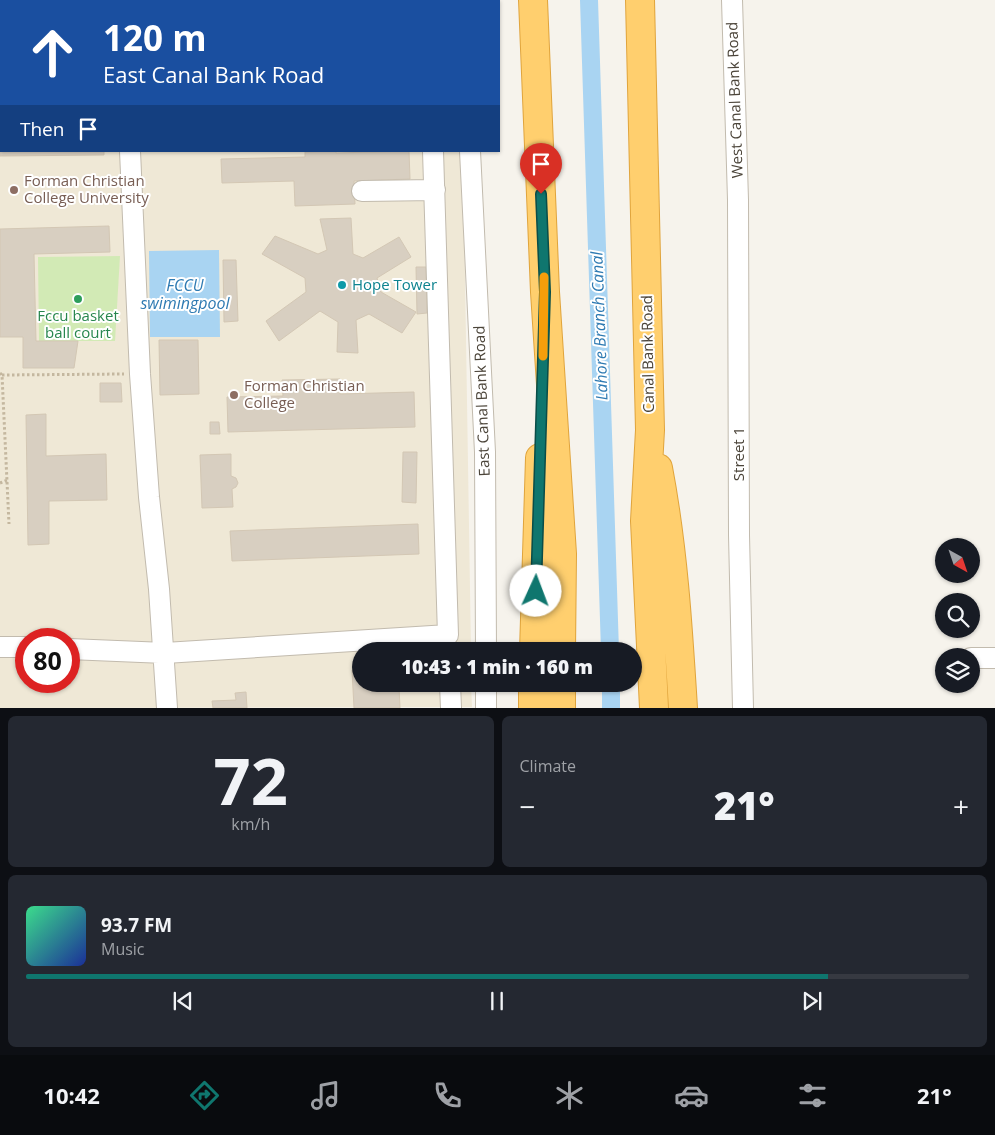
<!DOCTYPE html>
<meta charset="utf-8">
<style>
body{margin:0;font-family:"Open Sans",sans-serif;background:#242831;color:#f1f3f6;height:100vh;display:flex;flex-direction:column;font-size:19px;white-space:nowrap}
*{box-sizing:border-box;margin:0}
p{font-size:16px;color:#9ea1a6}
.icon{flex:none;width:28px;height:28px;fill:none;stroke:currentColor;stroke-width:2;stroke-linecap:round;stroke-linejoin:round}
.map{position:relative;height:708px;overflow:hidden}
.details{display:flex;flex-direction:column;gap:8px;padding:8px;background:#0d0f14;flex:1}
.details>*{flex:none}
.hud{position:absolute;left:0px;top:0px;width:500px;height:152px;box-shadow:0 1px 4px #0004;background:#1a4fa0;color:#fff;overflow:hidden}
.needle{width:32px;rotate:140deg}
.buttons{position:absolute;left:935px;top:538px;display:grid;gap:10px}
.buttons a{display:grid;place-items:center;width:45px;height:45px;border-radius:50%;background:#171b24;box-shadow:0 1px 4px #0004;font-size:25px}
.speed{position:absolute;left:15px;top:628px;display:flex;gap:10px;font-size:25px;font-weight:700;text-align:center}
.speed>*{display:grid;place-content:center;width:65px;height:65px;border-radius:50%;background:#171b24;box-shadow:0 1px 4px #0004;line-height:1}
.speed .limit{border:8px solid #d22;background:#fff;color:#111}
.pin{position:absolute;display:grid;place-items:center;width:42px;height:42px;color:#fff;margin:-51px -21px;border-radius:50% 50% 50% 0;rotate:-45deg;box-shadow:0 0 5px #0007}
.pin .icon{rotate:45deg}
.me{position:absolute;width:55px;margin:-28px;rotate:2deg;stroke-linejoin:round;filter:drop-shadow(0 0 4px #0008)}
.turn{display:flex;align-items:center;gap:18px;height:105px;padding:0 20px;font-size:22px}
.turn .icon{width:65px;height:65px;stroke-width:2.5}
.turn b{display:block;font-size:35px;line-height:42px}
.then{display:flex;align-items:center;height:48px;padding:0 20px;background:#0003;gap:10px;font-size:19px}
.big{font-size:38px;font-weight:800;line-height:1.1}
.details .tile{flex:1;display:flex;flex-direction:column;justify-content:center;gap:8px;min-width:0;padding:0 18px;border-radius:8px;background:#242831}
.details .dial{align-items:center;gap:0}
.dial b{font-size:65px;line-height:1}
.song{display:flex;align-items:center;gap:15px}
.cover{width:60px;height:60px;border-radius:8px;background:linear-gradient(135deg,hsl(150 70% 55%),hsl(230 70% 35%))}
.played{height:5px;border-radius:2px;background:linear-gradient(90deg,#0f766e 85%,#363941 85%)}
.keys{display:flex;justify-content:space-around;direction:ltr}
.heat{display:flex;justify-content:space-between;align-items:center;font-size:28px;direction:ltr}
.details .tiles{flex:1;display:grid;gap:8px;grid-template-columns:1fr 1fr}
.tile:last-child{grid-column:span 2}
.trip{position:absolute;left:352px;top:642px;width:290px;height:50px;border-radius:25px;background:#171b24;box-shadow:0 1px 4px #0004;font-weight:800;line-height:50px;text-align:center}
.menu{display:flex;height:80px;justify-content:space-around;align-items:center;background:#090b0e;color:#9ea1a6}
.menu .icon{width:35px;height:35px}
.menu .current{color:#0f766e}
.menu b{font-size:22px;color:#f1f3f6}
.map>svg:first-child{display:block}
.education{fill:#efe8d6;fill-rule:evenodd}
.green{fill:#d2eab5}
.water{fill:#a9d4f2}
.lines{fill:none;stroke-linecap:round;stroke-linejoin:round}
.canal{stroke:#a9d4f2;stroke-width:18}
.building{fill:#d8cfc1;stroke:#d3c7b4}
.minor-casing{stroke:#c2bbae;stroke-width:22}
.highway-casing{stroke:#e0a43c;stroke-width:30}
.path{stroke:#c4b79f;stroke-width:3;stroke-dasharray:2.5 2.5;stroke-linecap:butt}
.minor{stroke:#fff;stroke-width:20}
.highway{stroke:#ffcf6e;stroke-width:28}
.route-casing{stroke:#0a4d48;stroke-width:12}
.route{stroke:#0f766e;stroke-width:9}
.slow{stroke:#f59e0b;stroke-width:9}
.education-dot{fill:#8d6e63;stroke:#fff;stroke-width:2}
.culture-dot{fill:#0f9aa8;stroke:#fff;stroke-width:2}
.leisure-dot{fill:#2e9e5b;stroke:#fff;stroke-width:2}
.labels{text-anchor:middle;stroke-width:4;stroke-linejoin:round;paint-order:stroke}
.street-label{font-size:15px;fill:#4b4439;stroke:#fff}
.education-label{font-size:15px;fill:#785e54;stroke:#fff;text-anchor:start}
.culture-label{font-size:15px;fill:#0d838f;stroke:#fff;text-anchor:start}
.leisure-label{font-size:15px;fill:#27864d;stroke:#fff}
.water-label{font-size:16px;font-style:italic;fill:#2e7ab2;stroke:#fff}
</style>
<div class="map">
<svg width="995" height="708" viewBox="0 0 995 708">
<rect width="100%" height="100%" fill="#f6f3ec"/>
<path class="education" d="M 0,0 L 461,0 L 1,1 L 1,151 L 463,151 L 471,651 L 361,651 L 361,684 L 471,684 L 472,707 L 0,708 ZM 26,639 L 69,639 L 69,681 L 26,681 Z"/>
<path class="green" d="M 120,256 L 115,341 L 39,341 L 38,257 Z"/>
<path class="water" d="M 219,250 L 220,337 L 150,337 L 149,251 Z"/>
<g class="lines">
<path class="canal" d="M 589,0 L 610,651
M 611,684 L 611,708"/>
</g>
<path class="building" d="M 0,3 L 1,3 L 1,151 L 104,151 L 104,155 L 0,156 Z
M 336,151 L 336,153 L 409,151 L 410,179 L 354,181 L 355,204 L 295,206 L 294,181 L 222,183 L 221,159 L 305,157 L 305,152 Z
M 351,218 L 353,254 L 363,258 L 399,237 L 411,257 L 377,278 L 381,292 L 416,312 L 402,333 L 369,314 L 356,320 L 358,353 L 337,352 L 338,322 L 320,311 L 279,341 L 266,321 L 306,292 L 305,278 L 262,254 L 275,236 L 318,254 L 327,250 L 320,219 Z
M 109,226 L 110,252 L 34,254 L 36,341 L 78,341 L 74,368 L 23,368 L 23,337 L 0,337 L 0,229 Z
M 223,260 L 236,260 L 238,321 L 224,322 Z
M 416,267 L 426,267 L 427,313 L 417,314 Z
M 159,340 L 198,340 L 199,394 L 160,395 Z
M 340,379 L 340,394 L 414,392 L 415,427 L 228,432 L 227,397 L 283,396 L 282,380 Z
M 100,383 L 121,383 L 122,402 L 100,402 Z
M 46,414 L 46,456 L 106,454 L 107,500 L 49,501 L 49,544 L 28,545 L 26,415 Z
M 210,422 L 219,422 L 220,434 L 210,434 Z
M 403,452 L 417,452 L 416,503 L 402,502 Z
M 231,454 L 231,476 L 236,478 L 238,483 L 236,487 L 232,489 L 233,507 L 202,508 L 200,455 Z
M 418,524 L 419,554 L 232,561 L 230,531 Z
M 361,669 L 361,684 L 394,684 L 394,687 L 399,687 L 400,708 L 354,708 L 352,670 Z
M 246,692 L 247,708 L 213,708 L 212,701 L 236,700 L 235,693 Z"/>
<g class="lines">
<defs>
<path id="minor" d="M 124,0 L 124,1
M 426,0 L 426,1
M 462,0 L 462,1
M 732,0 L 738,200 L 739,535 L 743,708
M 130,151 L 140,374 L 149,497 L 159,589 L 167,708
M 470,151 L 485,452 L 486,651
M 362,191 L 435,190
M 0,647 L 26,647
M 69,649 L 165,653 L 448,635 L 433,151
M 971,658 L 995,658
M 450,684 L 451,708
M 486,684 L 486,708"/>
<path id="highway" d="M 533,0 L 545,292 L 562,554 L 561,651
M 640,0 L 650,430 L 645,521 L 654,708
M 658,468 C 673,547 678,627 683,708
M 534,651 L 540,458
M 533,708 L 533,684
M 561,708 L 561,684"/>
</defs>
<use href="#minor" class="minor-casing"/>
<use href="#highway" class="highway-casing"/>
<path class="path" d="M 0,373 L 2,375 L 9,524
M 2,375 L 124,374
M 0,483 L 7,480"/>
<use href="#minor" class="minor"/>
<use href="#highway" class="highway"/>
</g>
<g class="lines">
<defs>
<path id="route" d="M 536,591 L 545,292 L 541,194"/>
</defs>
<use href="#route" class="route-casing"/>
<use href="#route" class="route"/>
<path class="slow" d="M 543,356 L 544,277"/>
</g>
<g class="education-dot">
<circle cx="14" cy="190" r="5"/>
<circle cx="234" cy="395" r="5"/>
</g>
<circle class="culture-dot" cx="342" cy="285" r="5"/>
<circle class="leisure-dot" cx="78" cy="299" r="5"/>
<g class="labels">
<g class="street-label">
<text transform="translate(735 100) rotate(-92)" y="5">West Canal Bank Road</text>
<text transform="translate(648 354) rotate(-91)" y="5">Canal Bank Road</text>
<text transform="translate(482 401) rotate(-92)" y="5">East Canal Bank Road</text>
<text transform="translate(739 454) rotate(-90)" y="5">Street 1</text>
</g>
<g class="education-label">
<text x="24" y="186">Forman Christian<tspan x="24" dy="17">College University</tspan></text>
<text x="244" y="391">Forman Christian<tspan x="244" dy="17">College</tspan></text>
</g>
<g class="culture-label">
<text x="352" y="290">Hope Tower</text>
</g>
<g class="leisure-label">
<text x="78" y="321">Fccu basket<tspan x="78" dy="17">ball court</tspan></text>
</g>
<g class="water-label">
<text x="185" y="291">FCCU<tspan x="185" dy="18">swimingpool</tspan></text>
<text transform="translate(599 326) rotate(-92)" y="6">Lahore Branch Canal</text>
</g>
</g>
</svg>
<div class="buttons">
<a><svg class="needle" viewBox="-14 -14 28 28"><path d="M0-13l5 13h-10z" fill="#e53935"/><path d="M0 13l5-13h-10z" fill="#9ea1a6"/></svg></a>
<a><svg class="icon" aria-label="search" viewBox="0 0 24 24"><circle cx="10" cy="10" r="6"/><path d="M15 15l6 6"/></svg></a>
<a><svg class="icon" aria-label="layers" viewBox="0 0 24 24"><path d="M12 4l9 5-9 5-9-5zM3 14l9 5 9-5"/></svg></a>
</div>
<div class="speed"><div class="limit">80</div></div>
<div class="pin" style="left:541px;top:194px;background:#d93025"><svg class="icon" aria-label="arrive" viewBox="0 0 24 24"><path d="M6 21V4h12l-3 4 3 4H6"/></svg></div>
<svg class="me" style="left:536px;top:591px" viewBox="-20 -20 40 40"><circle r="19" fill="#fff"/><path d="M0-13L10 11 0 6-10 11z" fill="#0f766e"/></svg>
<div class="trip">10:43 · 1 min · 160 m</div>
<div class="hud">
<div class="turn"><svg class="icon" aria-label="ahead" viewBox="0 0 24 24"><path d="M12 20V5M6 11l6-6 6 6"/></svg><div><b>120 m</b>East Canal Bank Road</div></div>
<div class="then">Then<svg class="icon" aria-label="arrive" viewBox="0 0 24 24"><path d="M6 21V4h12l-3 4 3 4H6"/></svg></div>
</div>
</div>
<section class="details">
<div class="tiles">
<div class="tile dial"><b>72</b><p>km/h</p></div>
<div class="tile"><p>Climate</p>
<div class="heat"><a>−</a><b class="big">21°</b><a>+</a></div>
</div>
<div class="tile">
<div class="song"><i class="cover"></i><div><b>93.7 FM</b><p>Music</p></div></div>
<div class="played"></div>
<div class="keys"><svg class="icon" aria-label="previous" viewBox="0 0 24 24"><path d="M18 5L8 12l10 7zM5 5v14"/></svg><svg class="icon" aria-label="pause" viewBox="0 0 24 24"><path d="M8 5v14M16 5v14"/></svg><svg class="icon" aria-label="next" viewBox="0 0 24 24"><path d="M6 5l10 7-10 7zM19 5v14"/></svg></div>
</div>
</div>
</section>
<nav class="menu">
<b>10:42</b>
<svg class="icon current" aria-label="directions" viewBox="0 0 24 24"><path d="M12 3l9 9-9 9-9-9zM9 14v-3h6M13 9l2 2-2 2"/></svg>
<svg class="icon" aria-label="music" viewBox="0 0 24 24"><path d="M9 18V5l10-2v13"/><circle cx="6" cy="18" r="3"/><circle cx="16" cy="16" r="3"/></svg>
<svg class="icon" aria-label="phone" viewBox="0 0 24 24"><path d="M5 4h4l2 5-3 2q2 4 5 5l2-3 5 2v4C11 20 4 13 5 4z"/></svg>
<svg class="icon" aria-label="climate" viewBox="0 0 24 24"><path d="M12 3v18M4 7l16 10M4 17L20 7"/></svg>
<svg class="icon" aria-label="car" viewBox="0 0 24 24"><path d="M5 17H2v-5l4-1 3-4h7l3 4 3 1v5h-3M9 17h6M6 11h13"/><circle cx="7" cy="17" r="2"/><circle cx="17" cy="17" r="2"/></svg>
<svg class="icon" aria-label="filters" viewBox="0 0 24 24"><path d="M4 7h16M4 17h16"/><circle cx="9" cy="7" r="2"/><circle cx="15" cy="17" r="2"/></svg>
<b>21°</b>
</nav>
